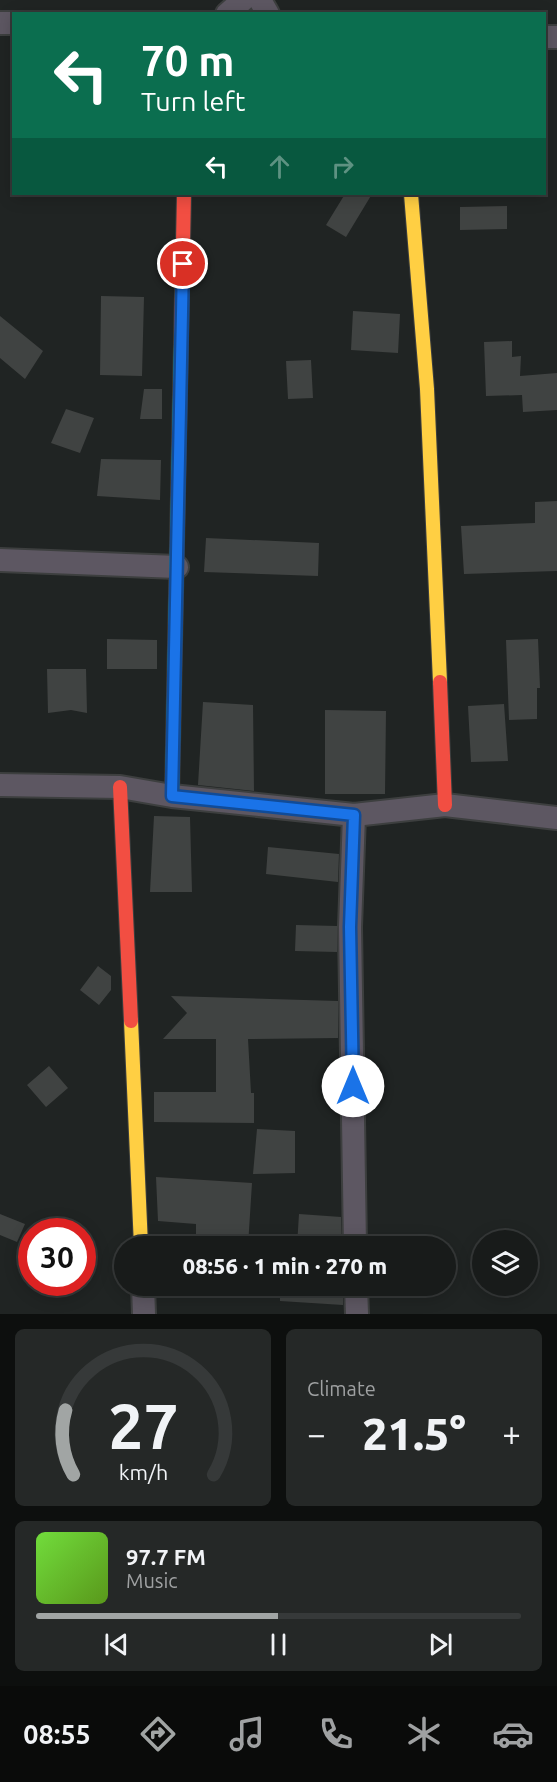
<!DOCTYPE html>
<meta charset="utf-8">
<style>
body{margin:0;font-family:Ubuntu,sans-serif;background:#252827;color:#f1f3f6;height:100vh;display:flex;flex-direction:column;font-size:22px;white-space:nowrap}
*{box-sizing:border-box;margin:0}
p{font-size:20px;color:#9fa1a2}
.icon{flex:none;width:33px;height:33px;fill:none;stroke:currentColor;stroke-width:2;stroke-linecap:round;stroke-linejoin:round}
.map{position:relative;height:1314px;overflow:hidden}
.side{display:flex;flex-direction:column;gap:15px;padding:15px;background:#0d0f0e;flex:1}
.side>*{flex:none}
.banner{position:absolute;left:12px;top:12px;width:534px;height:183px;border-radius:0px;box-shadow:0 3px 15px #0003,0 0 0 2px #363939;background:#0b6e4f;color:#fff;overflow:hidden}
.buttons{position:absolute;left:472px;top:1230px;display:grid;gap:12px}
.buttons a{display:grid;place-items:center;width:66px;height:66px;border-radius:50%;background:#181b1a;box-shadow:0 3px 15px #0003,0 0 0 2px #363939;font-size:30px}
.speed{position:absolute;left:18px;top:1218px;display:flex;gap:12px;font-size:30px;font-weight:700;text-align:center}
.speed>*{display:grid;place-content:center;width:78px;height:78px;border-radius:50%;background:#181b1a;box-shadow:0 3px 15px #0003,0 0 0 2px #363939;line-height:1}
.speed .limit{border:9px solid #d22;background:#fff;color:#111}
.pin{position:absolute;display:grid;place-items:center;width:51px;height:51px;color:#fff;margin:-26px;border:3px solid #fff;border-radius:50%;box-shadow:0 2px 6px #0007}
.me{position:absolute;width:66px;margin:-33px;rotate:0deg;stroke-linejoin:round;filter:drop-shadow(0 0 4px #0008)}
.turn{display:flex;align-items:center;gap:21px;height:126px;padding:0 30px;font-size:27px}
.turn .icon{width:78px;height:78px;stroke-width:2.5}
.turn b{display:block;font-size:42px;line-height:51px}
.lanes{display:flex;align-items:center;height:57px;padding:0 30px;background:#0003;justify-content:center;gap:30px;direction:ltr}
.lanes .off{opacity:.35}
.big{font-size:45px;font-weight:800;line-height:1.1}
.side .widget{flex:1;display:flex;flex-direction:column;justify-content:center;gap:9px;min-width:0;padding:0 21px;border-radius:9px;background:#252827}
.side .dial{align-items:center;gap:0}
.dial svg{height:156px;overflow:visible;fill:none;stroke:#363939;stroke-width:7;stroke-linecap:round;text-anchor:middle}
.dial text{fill:#f1f3f6;stroke:none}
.song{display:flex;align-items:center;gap:18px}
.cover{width:72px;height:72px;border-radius:9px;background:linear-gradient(135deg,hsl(100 70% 55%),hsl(90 70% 35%))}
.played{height:6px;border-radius:3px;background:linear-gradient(90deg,#a1a5a4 50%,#363939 50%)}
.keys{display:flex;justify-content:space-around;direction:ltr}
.heat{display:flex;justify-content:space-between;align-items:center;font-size:33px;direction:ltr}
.side .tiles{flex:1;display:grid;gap:15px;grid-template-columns:1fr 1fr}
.widget:last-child{grid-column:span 2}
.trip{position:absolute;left:114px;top:1236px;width:342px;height:60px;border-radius:30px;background:#181b1a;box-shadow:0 3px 15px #0003,0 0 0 2px #363939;font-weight:800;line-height:60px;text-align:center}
.tab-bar{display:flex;height:96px;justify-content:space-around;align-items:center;background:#0a0b0a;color:#9fa1a2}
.tab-bar .icon{width:42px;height:42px}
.tab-bar .selected{color:#a1a5a4}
.tab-bar b{font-size:27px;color:#f1f3f6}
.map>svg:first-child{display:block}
.building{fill:#404342}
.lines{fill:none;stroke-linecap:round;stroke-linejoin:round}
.street-casing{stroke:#3d3f3f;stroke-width:26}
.fast-casing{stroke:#3d3f3f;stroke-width:16}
.slow-casing{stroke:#3d3f3f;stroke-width:16}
.jam-casing{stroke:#3d3f3f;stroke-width:16}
.street{stroke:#5d5762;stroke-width:22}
.fast{stroke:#16e098;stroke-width:14}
.slow{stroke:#ffcf43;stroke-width:14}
.jam{stroke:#f24e42;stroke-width:14}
.route-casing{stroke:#114b97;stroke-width:15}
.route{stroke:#1a73e8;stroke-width:10}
</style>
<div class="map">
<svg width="557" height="1314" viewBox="0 0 557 1314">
<rect width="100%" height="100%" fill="#202423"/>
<path class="building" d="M 345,194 L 372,194 L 346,237 L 326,225 Z
M 507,206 L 507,229 L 460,230 L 460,207 Z
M 101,296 L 144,297 L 142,376 L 100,375 Z
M 353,311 L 400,314 L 398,353 L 351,350 Z
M 0,316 L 43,351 L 25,379 L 0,358 Z
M 512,341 L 512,357 L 521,356 L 520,376 L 557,373 L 557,410 L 523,412 L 522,395 L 486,396 L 484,342 Z
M 311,360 L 313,398 L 288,399 L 286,361 Z
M 144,389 L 162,389 L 162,419 L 140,419 Z
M 66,409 L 94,418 L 80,453 L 51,443 Z
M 101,459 L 161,460 L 160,500 L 97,496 Z
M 557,501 L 557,571 L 464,574 L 461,526 L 535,523 L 535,502 Z
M 206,538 L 319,543 L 318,576 L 204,572 Z
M 107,639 L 157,640 L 157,669 L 107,669 Z
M 538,639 L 540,688 L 537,688 L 537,719 L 509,720 L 506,640 Z
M 47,669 L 86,669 L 87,713 L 71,710 L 48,713 Z
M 203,702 L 253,705 L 254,791 L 198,785 Z
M 504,704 L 508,761 L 471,762 L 468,706 Z
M 325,710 L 386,711 L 385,794 L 325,794 Z
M 154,816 L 190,817 L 192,892 L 150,892 Z
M 268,847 L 339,854 L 338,882 L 266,874 Z
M 296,925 L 337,926 L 337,952 L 295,951 Z
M 98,966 L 111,976 L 111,990 L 99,1005 L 80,990 Z
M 171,996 L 338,1001 L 338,1038 L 248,1039 L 251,1093 L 254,1093 L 254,1123 L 154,1122 L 154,1092 L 216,1092 L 216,1039 L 163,1039 L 187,1013 Z
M 49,1066 L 68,1088 L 46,1107 L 27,1085 Z
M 257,1129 L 295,1131 L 295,1173 L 253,1174 Z
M 156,1177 L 252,1183 L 248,1246 L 196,1246 L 196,1224 L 158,1221 Z
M 0,1214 L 25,1224 L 17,1242 L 0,1235 Z
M 299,1214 L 341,1217 L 342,1246 L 297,1246 Z
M 280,1286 L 343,1286 L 343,1305 L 280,1301 Z"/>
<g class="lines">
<defs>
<path id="street" d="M 260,0 L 268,14
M 227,14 L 243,0
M 0,23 L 14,23
M 544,37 L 557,37
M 0,560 L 177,567
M 0,785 L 120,787 L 172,796 L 354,815 L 445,805 L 557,818
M 354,815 L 350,927 L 355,1246
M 143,1286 L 144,1314
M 356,1286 L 357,1314"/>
<path id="fast" d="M 172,796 L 181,344"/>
<path id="slow" d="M 411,194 L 427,389 L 440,682
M 131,1021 L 141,1246"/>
<path id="jam" d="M 181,344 L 184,194
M 440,682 L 445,805
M 120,787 L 131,1021"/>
</defs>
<use href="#street" class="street-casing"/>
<use href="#fast" class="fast-casing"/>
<use href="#slow" class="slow-casing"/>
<use href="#jam" class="jam-casing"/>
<use href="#street" class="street"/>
<use href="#fast" class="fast"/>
<use href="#slow" class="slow"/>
<use href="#jam" class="jam"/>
</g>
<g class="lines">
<defs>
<path id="route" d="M 183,264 L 172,796 L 354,815 L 350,927 L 353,1086"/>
</defs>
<use href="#route" class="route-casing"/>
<use href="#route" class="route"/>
</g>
</svg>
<div class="buttons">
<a><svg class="icon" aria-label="layers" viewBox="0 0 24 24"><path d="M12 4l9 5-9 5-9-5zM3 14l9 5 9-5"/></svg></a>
</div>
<div class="speed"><div class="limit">30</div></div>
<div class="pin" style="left:183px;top:264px;background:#d93025"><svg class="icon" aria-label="arrive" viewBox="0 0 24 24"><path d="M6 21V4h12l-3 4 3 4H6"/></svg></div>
<svg class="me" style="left:353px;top:1086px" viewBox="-20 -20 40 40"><circle r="19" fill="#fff"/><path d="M0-13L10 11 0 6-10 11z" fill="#1a73e8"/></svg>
<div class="trip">08:56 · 1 min · 270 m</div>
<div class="banner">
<div class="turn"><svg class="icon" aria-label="left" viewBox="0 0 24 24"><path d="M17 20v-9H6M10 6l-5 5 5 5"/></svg><div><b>70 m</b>Turn left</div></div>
<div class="lanes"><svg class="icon" aria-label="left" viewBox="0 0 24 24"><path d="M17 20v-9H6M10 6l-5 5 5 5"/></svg><svg class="icon off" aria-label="ahead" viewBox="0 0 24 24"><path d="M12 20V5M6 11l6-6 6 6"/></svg><svg class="icon off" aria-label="right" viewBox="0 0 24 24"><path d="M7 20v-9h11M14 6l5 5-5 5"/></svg></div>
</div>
</div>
<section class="side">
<div class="tiles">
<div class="widget dial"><svg viewBox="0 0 100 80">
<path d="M14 69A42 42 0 1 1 86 69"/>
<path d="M14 69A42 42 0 0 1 10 36" stroke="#a1a5a4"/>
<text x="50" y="56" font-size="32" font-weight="700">27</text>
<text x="50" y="72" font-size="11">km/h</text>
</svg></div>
<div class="widget"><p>Climate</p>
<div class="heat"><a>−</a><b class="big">21.5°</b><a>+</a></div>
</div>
<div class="widget">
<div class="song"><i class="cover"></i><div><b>97.7 FM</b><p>Music</p></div></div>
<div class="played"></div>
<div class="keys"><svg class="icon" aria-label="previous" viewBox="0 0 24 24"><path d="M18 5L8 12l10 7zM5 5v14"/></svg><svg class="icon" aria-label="pause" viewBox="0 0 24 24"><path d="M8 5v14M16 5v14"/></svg><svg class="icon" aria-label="next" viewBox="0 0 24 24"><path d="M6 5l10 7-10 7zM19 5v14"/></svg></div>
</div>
</div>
</section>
<nav class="tab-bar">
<b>08:55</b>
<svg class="icon selected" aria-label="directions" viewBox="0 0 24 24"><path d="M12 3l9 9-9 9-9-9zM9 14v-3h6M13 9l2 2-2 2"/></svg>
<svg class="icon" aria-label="music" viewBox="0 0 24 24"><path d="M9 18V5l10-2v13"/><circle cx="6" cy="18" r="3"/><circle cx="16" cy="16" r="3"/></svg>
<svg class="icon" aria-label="phone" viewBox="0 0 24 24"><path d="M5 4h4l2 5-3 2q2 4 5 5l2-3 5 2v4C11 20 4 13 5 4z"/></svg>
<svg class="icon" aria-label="climate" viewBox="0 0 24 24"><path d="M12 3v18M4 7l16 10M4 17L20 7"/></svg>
<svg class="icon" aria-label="car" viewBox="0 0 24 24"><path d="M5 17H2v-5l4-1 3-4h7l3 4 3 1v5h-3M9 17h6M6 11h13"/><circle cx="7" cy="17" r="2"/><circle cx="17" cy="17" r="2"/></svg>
</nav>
